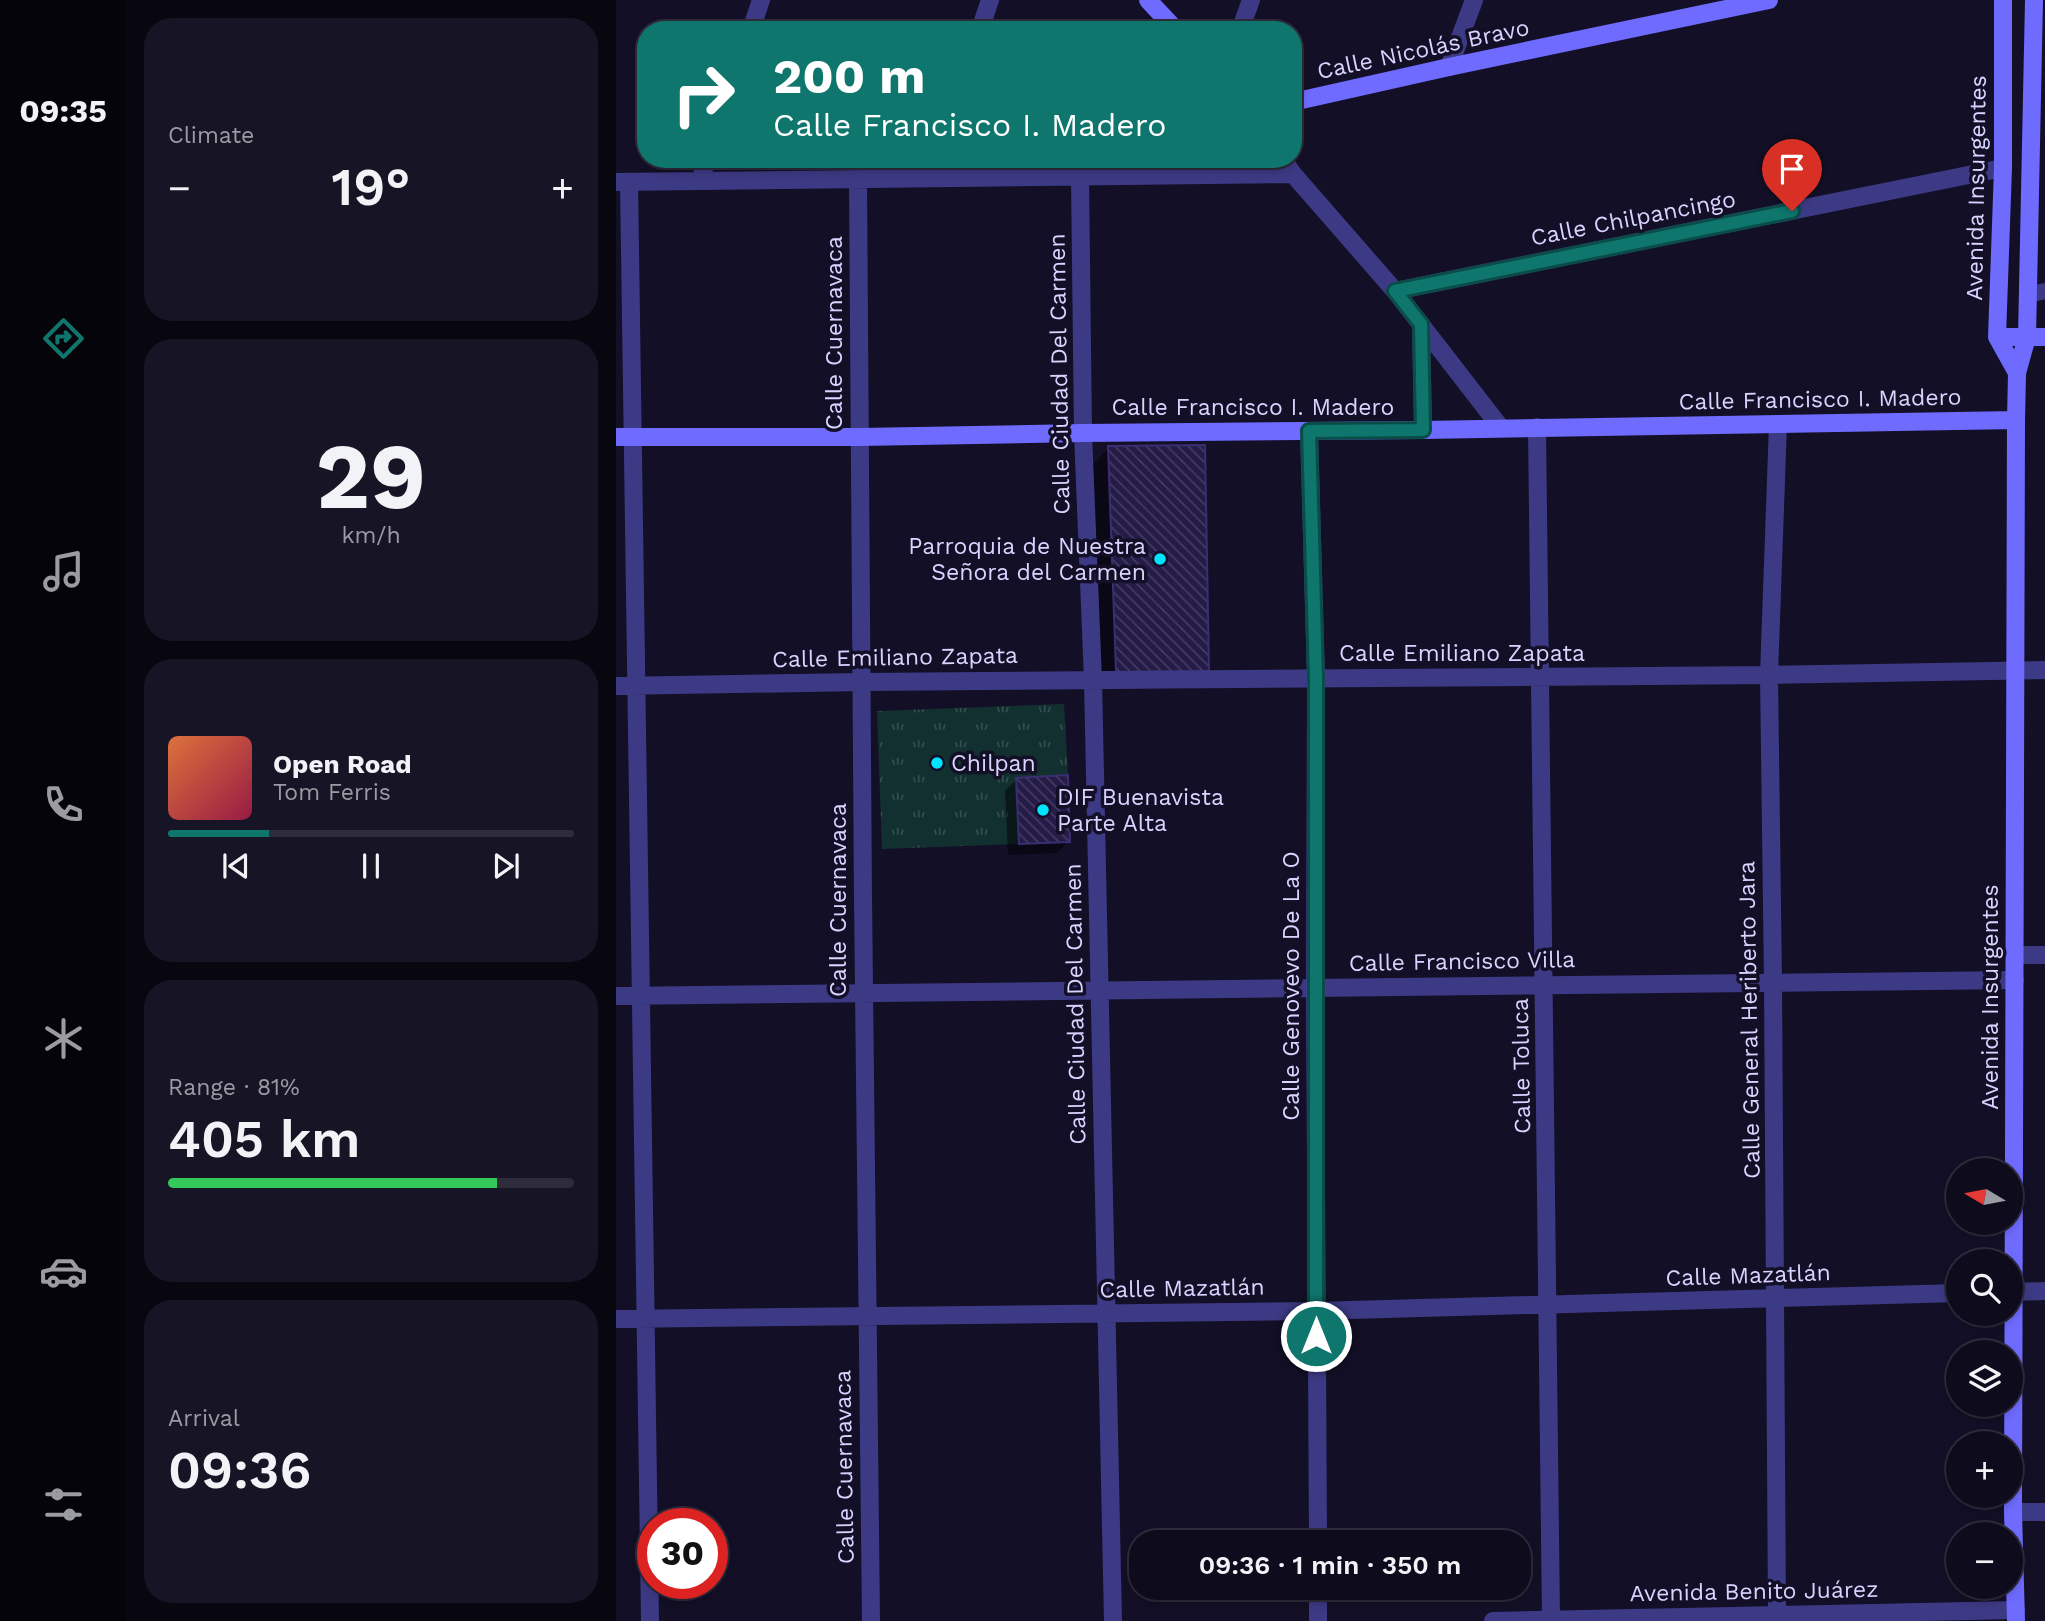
<!DOCTYPE html>
<meta charset="utf-8">
<style>
body{margin:0;font-family:"Work Sans",sans-serif;background:#171425;color:#f1f3f6;height:100vh;display:flex;flex-direction:column;font-size:26px;white-space:nowrap}
*{box-sizing:border-box;margin:0}
p{font-size:23px;color:#9b9ba3}
.icon{flex:none;width:38px;height:38px;fill:none;stroke:currentColor;stroke-width:2;stroke-linecap:round;stroke-linejoin:round}
.map{position:relative;flex:1;overflow:hidden}
.sheet{display:flex;flex-direction:column;gap:18px;padding:18px;background:#08060f;width:490px}
.sheet>*{flex:none}
.top-card{position:absolute;left:21px;top:21px;width:665px;height:147px;border-radius:28px;box-shadow:0 4px 10px #0003,0 0 0 2px #2e2b3b;background:#0f766e;color:#fff;overflow:hidden}
.needle{width:46px;rotate:280deg}
.fabs{position:absolute;left:1330px;top:1158px;display:grid;gap:14px}
.fabs a{display:grid;place-items:center;width:77px;height:77px;border-radius:50%;background:#0e0b1c;box-shadow:0 4px 10px #0003,0 0 0 2px #2e2b3b;font-size:35px}
.speed{position:absolute;left:21px;top:1508px;display:flex;gap:14px;font-size:35px;font-weight:700;text-align:center}
.speed>*{display:grid;place-content:center;width:91px;height:91px;border-radius:50%;background:#0e0b1c;box-shadow:0 4px 10px #0003,0 0 0 2px #2e2b3b;line-height:1}
.speed .limit{border:10px solid #d22;background:#fff;color:#111}
.pin{position:absolute;display:grid;place-items:center;width:60px;height:60px;color:#fff;margin:-72px -30px;border-radius:50% 50% 50% 0;rotate:-45deg;box-shadow:0 0 7px #0007}
.pin .icon{rotate:45deg}
.me{position:absolute;width:77px;margin:-38px;rotate:0deg;stroke-linejoin:round;filter:drop-shadow(0 0 5px #0008)}
.turn{display:flex;align-items:center;gap:24px;height:147px;padding:0 21px;font-size:32px}
.turn .icon{width:91px;height:91px;stroke-width:2.5}
.turn b{display:block;font-size:49px;line-height:60px}
.big{font-size:52px;font-weight:600;line-height:1.1}
.sheet .card{flex:1;display:flex;flex-direction:column;justify-content:center;gap:10px;min-width:0;padding:0 24px;border-radius:28px;background:#171425}
.sheet .dial{align-items:center;gap:0}
.dial b{font-size:91px;line-height:1}
.song{display:flex;align-items:center;gap:21px}
.cover{width:84px;height:84px;border-radius:10px;background:linear-gradient(135deg,hsl(20 70% 55%),hsl(340 70% 35%))}
.played{height:7px;border-radius:4px;background:linear-gradient(90deg,#0f766e 25%,#2e2b3b 25%)}
.keys{display:flex;justify-content:space-around;direction:ltr}
.heat{display:flex;justify-content:space-between;align-items:center;font-size:38px;direction:ltr}
.charge{height:10px;border-radius:5px;background:linear-gradient(90deg,#34c759 81%,#2e2b3b 0)}
.trip{position:absolute;left:513px;top:1530px;width:402px;height:70px;border-radius:28px;background:#0e0b1c;box-shadow:0 4px 10px #0003,0 0 0 2px #2e2b3b;font-weight:600;line-height:70px;text-align:center}
main{display:flex;flex:1;min-height:0}
.tab-bar{display:flex;flex-direction:column;width:126px;justify-content:space-around;align-items:center;background:#06040b;color:#9b9ba3}
.tab-bar .icon{width:49px;height:49px}
.tab-bar .active{color:#0f766e}
.tab-bar b{font-size:32px;color:#f1f3f6}
.map>svg:first-child{display:block}
.park{fill:url(#park-tufts)}
.shadow{fill:#0007}
.building{fill:url(#building-back-hatch);stroke:#3b2d73;stroke-width:2}
.lines{fill:none;stroke-linecap:round;stroke-linejoin:round}
.lane{stroke:#3d3a85;stroke-width:16}
.street{stroke:#3d3a85;stroke-width:18}
.secondary{stroke:#6f6bff;stroke-width:18}
.route-casing{stroke:#0a4d48;stroke-width:18}
.route{stroke:#0f766e;stroke-width:12}
.poi-dot{fill:#00e5ff;stroke:#130f26;stroke-width:2.5}
.labels{text-anchor:middle;stroke-width:7;stroke-linejoin:round;paint-order:stroke}
.street-label{font-size:23px;fill:#d9d4ff;stroke:#130f26}
.poi-label{font-size:23px;fill:#d9d4ff;stroke:#130f26;text-anchor:start}
</style>
<main>
<nav class="tab-bar">
<b>09:35</b>
<svg class="icon active" aria-label="directions" viewBox="0 0 24 24"><path d="M12 3l9 9-9 9-9-9zM9 14v-3h6M13 9l2 2-2 2"/></svg>
<svg class="icon" aria-label="music" viewBox="0 0 24 24"><path d="M9 18V5l10-2v13"/><circle cx="6" cy="18" r="3"/><circle cx="16" cy="16" r="3"/></svg>
<svg class="icon" aria-label="phone" viewBox="0 0 24 24"><path d="M5 4h4l2 5-3 2q2 4 5 5l2-3 5 2v4C11 20 4 13 5 4z"/></svg>
<svg class="icon" aria-label="climate" viewBox="0 0 24 24"><path d="M12 3v18M4 7l16 10M4 17L20 7"/></svg>
<svg class="icon" aria-label="car" viewBox="0 0 24 24"><path d="M5 17H2v-5l4-1 3-4h7l3 4 3 1v5h-3M9 17h6M6 11h13"/><circle cx="7" cy="17" r="2"/><circle cx="17" cy="17" r="2"/></svg>
<svg class="icon" aria-label="filters" viewBox="0 0 24 24"><path d="M4 7h16M4 17h16"/><circle cx="9" cy="7" r="2"/><circle cx="15" cy="17" r="2"/></svg>
</nav>
<section class="sheet">
<div class="card"><p>Climate</p>
<div class="heat"><a>−</a><b class="big">19°</b><a>+</a></div>
</div>
<div class="card dial"><b>29</b><p>km/h</p></div>
<div class="card">
<div class="song"><i class="cover"></i><div><b>Open Road</b><p>Tom Ferris</p></div></div>
<div class="played"></div>
<div class="keys"><svg class="icon" aria-label="previous" viewBox="0 0 24 24"><path d="M18 5L8 12l10 7zM5 5v14"/></svg><svg class="icon" aria-label="pause" viewBox="0 0 24 24"><path d="M8 5v14M16 5v14"/></svg><svg class="icon" aria-label="next" viewBox="0 0 24 24"><path d="M6 5l10 7-10 7zM19 5v14"/></svg></div>
</div>
<div class="card"><p>Range · 81%</p><b class="big">405 km</b><div class="charge"></div></div>
<div class="card"><p>Arrival</p><b class="big">09:36</b></div>
</section>
<div class="map">
<svg width="1429" height="1621" viewBox="0 0 1429 1621">
<defs>
<pattern id="park-tufts" width="24" height="20" patternUnits="userSpaceOnUse" patternTransform="scale(1.75)"><rect width="24" height="20" fill="#12302f"/><path d="M3 7l-1-3M5 7V3M7 7l1-3M15 17l-1-3M17 17v-4M19 17l1-3" fill="none" stroke="#344d4e"/></pattern>
<pattern id="building-back-hatch" width="6" height="6" patternUnits="userSpaceOnUse" patternTransform="scale(1.75)"><rect width="6" height="6" fill="#241b47"/><path d="M-1 5l2 2M0 0l6 6M5-1l2 2" fill="none" stroke="#433b63"/></pattern>
</defs>
<rect width="100%" height="100%" fill="#130f26"/>
<path class="park" d="M 448,704 L 452,775 L 400,778 L 403,844 L 266,849 L 261,711 Z"/>
<path class="shadow" d="M 493,448 L 592,671 L 573,689 L 482,689 L 475,466 Z
M 401,779 L 453,841 L 441,853 L 392,855 L 389,791 Z"/>
<path class="building" d="M 589,445 L 593,671 L 500,672 L 492,446 Z
M 452,775 L 454,842 L 403,844 L 400,778 Z"/>
<g class="lines">
<path class="lane" d="M 1412,295 L 1429,291"/>
<path class="street" d="M 627,22 L 635,0
M 135,30 L 145,0
M 364,30 L 374,0
M 833,67 L 858,0
M 667,159 L 677,174 L 779,291 L 885,428
M 464,176 L 467,433 L 477,680 L 497,1621
M 313,177 L 319,159
M 242,179 C 245,660 248,1140 255,1621
M 84,181 L 91,159
M 0,182 L 677,174
M 13,182 L 34,1621
M 779,291 L 1387,168
M 805,324 L 807,430
M 921,427 L 935,1620
M 693,431 L 700,678 L 699,988 L 702,1542
M 0,686 L 246,682 L 1153,675 L 1429,670
M 1399,955 L 1429,955
M 0,996 L 1399,980
M 1395,1292 L 1429,1291
M 0,1319 L 700,1311 L 1342,1293
M 1397,1512 L 1429,1512
M 702,1587 L 702,1621
M 1161,1616 L 1157,982 L 1153,675 L 1162,424
M 877,1621 L 1400,1610"/>
<path class="secondary" d="M 532,0 L 560,30
M 1387,0 L 1387,168 L 1381,337 L 1401,373
M 677,102 L 833,67 L 1153,0
M 1381,337 L 1429,337
M 0,437 L 244,437 L 467,433 L 807,430 L 1400,420
M 1400,1621 L 1397,1512 L 1400,420 L 1401,373 L 1411,337 L 1418,0"/>
</g>
<g class="lines">
<defs>
<path id="route" d="M 700,1336 L 700,678 L 693,431 L 807,430 L 805,324 L 779,291 L 1176,211"/>
</defs>
<use href="#route" class="route-casing"/>
<use href="#route" class="route"/>
</g>
<g class="poi-dot">
<circle cx="544" cy="559" r="7"/>
<circle cx="321" cy="763" r="7"/>
<circle cx="427" cy="810" r="7"/>
</g>
<g class="labels">
<g class="street-label">
<text transform="translate(807 49) rotate(-12)" y="8">Calle Nicolás Bravo</text>
<text transform="translate(1360 188) rotate(-89)" y="8">Avenida Insurgentes</text>
<text transform="translate(1017 218) rotate(-11)" y="8">Calle Chilpancingo</text>
<text transform="translate(218 333) rotate(-90)" y="8">Calle Cuernavaca</text>
<text transform="translate(443 374) rotate(-91)" y="8">Calle Ciudad Del Carmen</text>
<text transform="translate(1204 399) rotate(-1)" y="8">Calle Francisco I. Madero</text>
<text x="637" y="415">Calle Francisco I. Madero</text>
<text x="846" y="661">Calle Emiliano Zapata</text>
<text transform="translate(279 657) rotate(-1)" y="8">Calle Emiliano Zapata</text>
<text transform="translate(222 900) rotate(-90)" y="8">Calle Cuernavaca</text>
<text transform="translate(846 961) rotate(-1)" y="8">Calle Francisco Villa</text>
<text transform="translate(675 986) rotate(-90)" y="8">Calle Genovevo De La O</text>
<text transform="translate(1374 997) rotate(-90)" y="8">Avenida Insurgentes</text>
<text transform="translate(459 1004) rotate(-91)" y="8">Calle Ciudad Del Carmen</text>
<text transform="translate(1133 1020) rotate(-91)" y="8">Calle General Heriberto Jara</text>
<text transform="translate(905 1066) rotate(-91)" y="8">Calle Toluca</text>
<text transform="translate(1132 1275) rotate(-2)" y="8">Calle Mazatlán</text>
<text transform="translate(566 1288) rotate(-1)" y="8">Calle Mazatlán</text>
<text transform="translate(228 1467) rotate(-91)" y="8">Calle Cuernavaca</text>
<text transform="translate(1138 1591) rotate(-1)" y="8">Avenida Benito Juárez</text>
</g>
<g class="poi-label">
<text x="530" y="554" text-anchor="end">Parroquia de Nuestra<tspan x="530" dy="26">Señora del Carmen</tspan></text>
<text x="335" y="771">Chilpan</text>
<text x="441" y="805">DIF Buenavista<tspan x="441" dy="26">Parte Alta</tspan></text>
</g>
</g>
</svg>
<div class="fabs">
<a><svg class="needle" viewBox="-14 -14 28 28"><path d="M0-13l5 13h-10z" fill="#e53935"/><path d="M0 13l5-13h-10z" fill="#9b9ba3"/></svg></a>
<a><svg class="icon" aria-label="search" viewBox="0 0 24 24"><circle cx="10" cy="10" r="6"/><path d="M15 15l6 6"/></svg></a>
<a><svg class="icon" aria-label="layers" viewBox="0 0 24 24"><path d="M12 4l9 5-9 5-9-5zM3 14l9 5 9-5"/></svg></a>
<a>+</a>
<a>−</a>
</div>
<div class="speed"><div class="limit">30</div></div>
<div class="pin" style="left:1176px;top:211px;background:#d93025"><svg class="icon" aria-label="arrive" viewBox="0 0 24 24"><path d="M6 21V4h12l-3 4 3 4H6"/></svg></div>
<svg class="me" style="left:700px;top:1336px" viewBox="-20 -20 40 40"><circle r="17" fill="#0f766e" stroke="#fff" stroke-width="3"/><path d="M0-11L8 9 0 5-8 9z" fill="#fff"/></svg>
<div class="trip">09:36 · 1 min · 350 m</div>
<div class="top-card">
<div class="turn"><svg class="icon" aria-label="right" viewBox="0 0 24 24"><path d="M7 20v-9h11M14 6l5 5-5 5"/></svg><div><b>200 m</b>Calle Francisco I. Madero</div></div>
</div>
</div>
</main>
